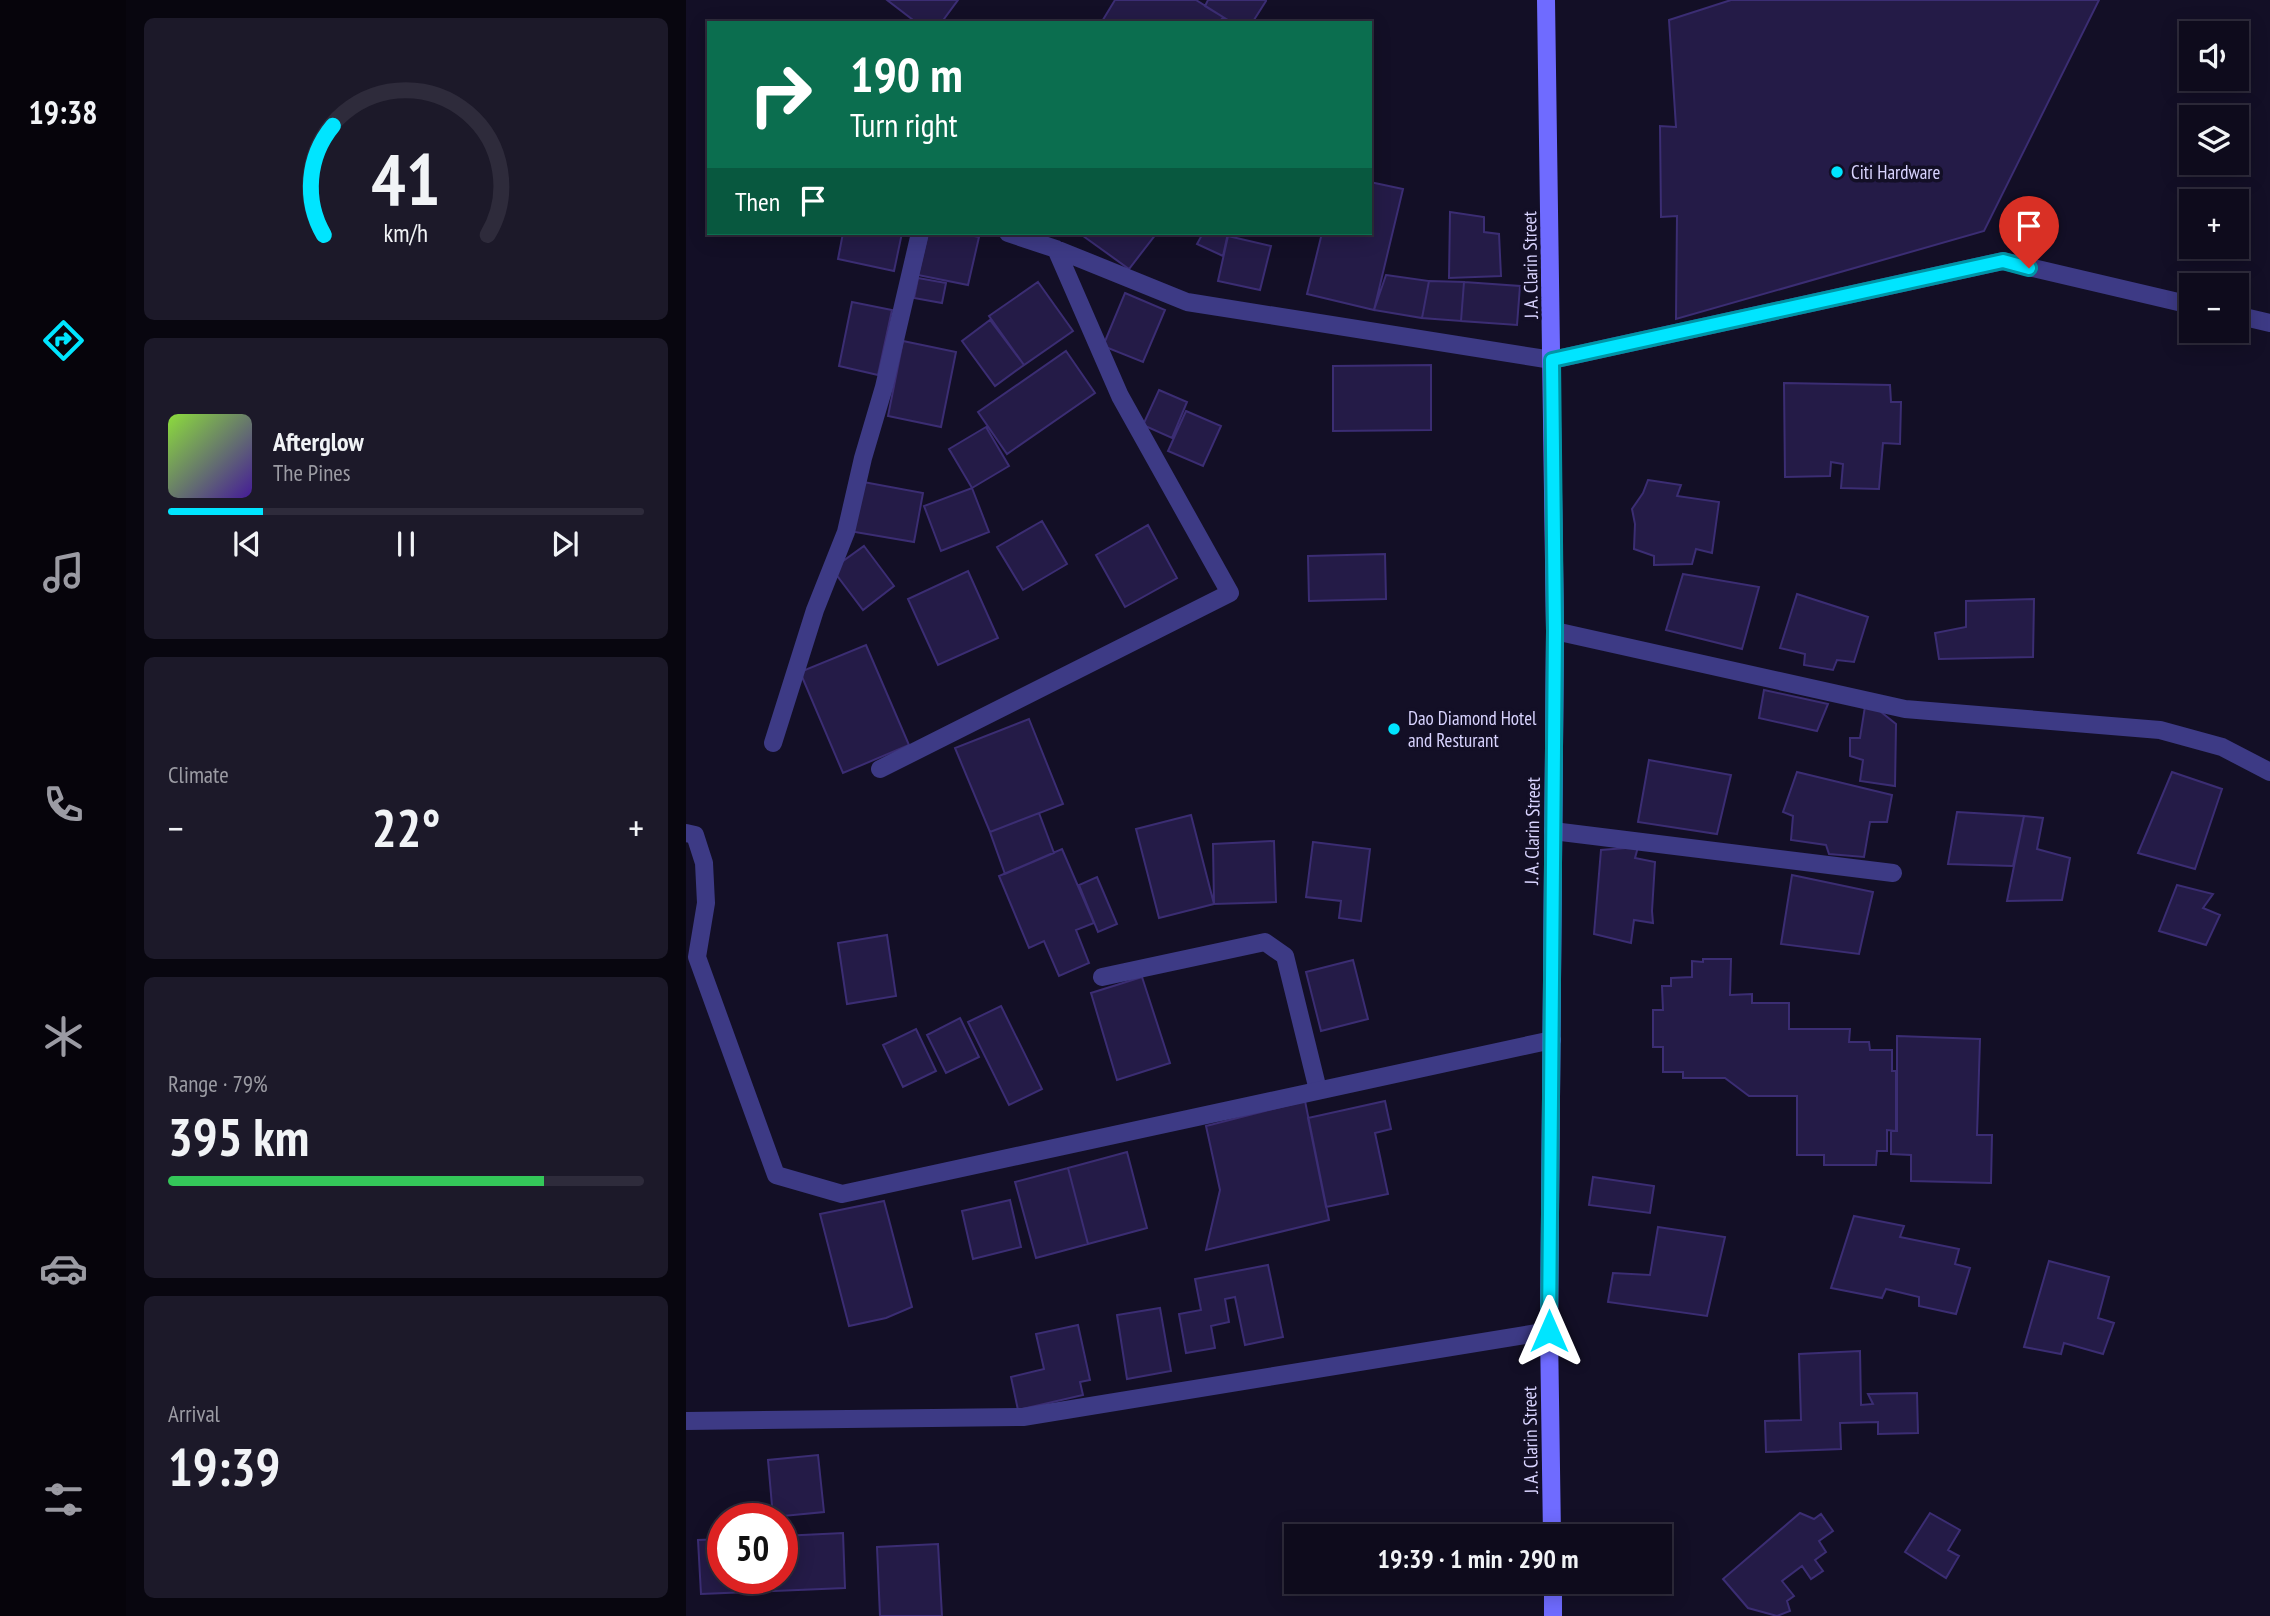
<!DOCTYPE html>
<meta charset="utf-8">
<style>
body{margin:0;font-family:"PT Sans Narrow",sans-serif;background:#1c1929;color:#f1f3f6;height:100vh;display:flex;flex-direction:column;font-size:26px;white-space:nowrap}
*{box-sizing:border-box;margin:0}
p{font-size:23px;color:#9b9ba3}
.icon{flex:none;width:38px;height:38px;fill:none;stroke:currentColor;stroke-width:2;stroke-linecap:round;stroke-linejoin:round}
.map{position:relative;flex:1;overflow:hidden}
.sheet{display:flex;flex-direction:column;gap:18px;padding:18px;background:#08060f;width:560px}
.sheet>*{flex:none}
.top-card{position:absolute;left:21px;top:21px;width:665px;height:214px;border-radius:0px;box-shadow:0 4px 18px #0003,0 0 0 2px #2e2b3b;background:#0b6e4f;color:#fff;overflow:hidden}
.buttons{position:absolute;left:1493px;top:21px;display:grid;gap:14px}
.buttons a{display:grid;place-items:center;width:70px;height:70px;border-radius:0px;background:#0e0b1c;box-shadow:0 4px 18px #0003,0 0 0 2px #2e2b3b;font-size:35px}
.speed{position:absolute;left:21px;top:1503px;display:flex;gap:14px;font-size:35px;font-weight:700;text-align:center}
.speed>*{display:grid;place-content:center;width:91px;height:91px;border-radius:50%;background:#0e0b1c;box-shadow:0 4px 18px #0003,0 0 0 2px #2e2b3b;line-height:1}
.speed .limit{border:10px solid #d22;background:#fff;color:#111}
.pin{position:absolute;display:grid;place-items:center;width:60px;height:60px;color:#fff;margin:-72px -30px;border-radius:50% 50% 50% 0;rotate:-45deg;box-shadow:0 0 7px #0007}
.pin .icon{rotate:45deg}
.me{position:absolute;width:77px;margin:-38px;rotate:0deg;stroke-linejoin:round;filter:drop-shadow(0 0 5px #0008)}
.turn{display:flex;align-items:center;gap:24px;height:147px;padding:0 28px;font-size:32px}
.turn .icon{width:91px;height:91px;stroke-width:2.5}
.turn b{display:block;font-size:49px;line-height:60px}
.then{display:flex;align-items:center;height:66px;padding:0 28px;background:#0003;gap:14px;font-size:26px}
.big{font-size:52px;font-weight:800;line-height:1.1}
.sheet .tile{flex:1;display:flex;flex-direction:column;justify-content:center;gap:10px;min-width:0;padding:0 24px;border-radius:10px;background:#1c1929}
.sheet .dial{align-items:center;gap:0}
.dial svg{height:182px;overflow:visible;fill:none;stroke:#2e2b3b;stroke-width:7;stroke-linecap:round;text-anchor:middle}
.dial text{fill:#f1f3f6;stroke:none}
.song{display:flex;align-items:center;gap:21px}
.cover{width:84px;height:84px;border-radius:10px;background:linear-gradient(135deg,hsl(90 70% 55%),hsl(260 70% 35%))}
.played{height:7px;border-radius:4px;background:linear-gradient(90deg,#00e5ff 20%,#2e2b3b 20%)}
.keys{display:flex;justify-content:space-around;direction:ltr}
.heat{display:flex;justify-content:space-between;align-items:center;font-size:38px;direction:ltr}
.charge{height:10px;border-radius:5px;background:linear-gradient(90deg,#34c759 79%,#2e2b3b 0)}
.trip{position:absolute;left:598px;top:1524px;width:388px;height:70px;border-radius:0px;background:#0e0b1c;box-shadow:0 4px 18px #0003,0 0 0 2px #2e2b3b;font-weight:800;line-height:70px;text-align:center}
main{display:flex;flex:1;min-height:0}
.dock{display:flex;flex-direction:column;width:126px;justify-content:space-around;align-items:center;background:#06040b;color:#9b9ba3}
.dock .icon{width:49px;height:49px}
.dock .current{color:#00e5ff}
.dock b{font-size:32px;color:#f1f3f6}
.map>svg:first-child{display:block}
.building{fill:#241b47;stroke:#3b2d73;stroke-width:2}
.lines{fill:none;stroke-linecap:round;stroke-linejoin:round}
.service{stroke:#3d3a85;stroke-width:18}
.minor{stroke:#3d3a85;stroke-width:18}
.secondary{stroke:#6f6bff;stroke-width:18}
.route-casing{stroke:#0095a6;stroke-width:18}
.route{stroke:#00e5ff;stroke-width:12}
.poi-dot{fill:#00e5ff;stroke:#130f26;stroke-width:2.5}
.labels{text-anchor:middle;stroke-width:7;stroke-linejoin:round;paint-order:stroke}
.poi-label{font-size:19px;fill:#d9d4ff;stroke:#130f26;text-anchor:start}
.street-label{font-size:19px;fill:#d9d4ff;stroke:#130f26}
</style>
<main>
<nav class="dock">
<b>19:38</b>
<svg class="icon current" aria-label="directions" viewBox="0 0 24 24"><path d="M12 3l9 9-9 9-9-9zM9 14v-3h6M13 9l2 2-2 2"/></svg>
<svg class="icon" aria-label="music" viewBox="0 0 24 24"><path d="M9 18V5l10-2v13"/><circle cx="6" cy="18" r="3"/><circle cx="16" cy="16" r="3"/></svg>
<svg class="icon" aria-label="phone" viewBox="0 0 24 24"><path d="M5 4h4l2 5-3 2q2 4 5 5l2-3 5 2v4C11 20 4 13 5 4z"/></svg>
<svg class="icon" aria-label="climate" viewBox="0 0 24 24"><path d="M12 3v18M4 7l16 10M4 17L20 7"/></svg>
<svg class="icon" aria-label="car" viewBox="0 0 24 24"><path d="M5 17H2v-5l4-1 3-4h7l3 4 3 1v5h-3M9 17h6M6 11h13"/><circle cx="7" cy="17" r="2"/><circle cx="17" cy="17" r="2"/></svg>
<svg class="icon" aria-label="filters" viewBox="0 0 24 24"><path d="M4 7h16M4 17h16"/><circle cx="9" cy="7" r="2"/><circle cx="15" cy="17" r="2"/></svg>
</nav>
<section class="sheet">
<div class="tile dial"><svg viewBox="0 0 100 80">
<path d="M14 69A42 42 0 1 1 86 69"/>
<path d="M14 69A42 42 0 0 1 18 21" stroke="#00e5ff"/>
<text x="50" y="56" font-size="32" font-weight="700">41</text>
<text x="50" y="72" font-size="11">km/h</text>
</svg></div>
<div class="tile">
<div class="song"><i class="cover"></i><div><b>Afterglow</b><p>The Pines</p></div></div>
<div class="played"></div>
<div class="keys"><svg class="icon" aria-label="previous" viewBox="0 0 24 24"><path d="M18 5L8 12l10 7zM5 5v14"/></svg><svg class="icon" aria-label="pause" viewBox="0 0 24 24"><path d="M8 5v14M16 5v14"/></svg><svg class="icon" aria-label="next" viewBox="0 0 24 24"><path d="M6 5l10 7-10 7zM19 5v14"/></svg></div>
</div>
<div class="tile"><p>Climate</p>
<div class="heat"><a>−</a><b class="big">22°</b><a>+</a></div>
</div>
<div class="tile"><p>Range · 79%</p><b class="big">395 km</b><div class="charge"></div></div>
<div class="tile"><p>Arrival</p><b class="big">19:39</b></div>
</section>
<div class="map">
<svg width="1584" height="1616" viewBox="0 0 1584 1616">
<rect width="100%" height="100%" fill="#130f26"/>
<path class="building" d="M 201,0 L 272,0 L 255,23 L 231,23 Z
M 429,0 L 510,0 L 537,17 L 533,23 L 415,23 Z
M 522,0 L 580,0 L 580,1 L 566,23 L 547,23 L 519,6 Z
M 1045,0 L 1413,0 L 1298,231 L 990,319 L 991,216 L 975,217 L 974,126 L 990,127 L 983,20 Z
M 684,182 L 717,189 L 688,310 L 621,294 L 636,233 L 684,233 Z
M 764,212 L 798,217 L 798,232 L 813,234 L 815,276 L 763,278 Z
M 157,233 L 216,233 L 208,271 L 152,259 Z
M 242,233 L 273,233 L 293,237 L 282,285 L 232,275 Z
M 393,233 L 468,233 L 470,234 L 443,269 Z
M 517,233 L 542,233 L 537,256 L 511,244 Z
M 542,236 L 585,246 L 574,290 L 532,281 Z
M 700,275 L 743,281 L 736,318 L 688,310 Z
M 232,278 L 260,283 L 256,303 L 228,298 Z
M 743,281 L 778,282 L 775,321 L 736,318 Z
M 352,282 L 387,331 L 338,365 L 303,316 Z
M 778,282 L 834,286 L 831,325 L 775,321 Z
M 439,293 L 479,310 L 457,362 L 417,346 Z
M 166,302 L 206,310 L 192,375 L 153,366 Z
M 304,320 L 338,365 L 309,386 L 276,341 Z
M 217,341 L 270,352 L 255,427 L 202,416 Z
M 380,351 L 409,393 L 321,454 L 292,412 Z
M 745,365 L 745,430 L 647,431 L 647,366 Z
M 1098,383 L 1204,385 L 1205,402 L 1215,402 L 1214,444 L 1197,443 L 1193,489 L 1155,488 L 1157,464 L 1145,462 L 1144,476 L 1099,477 Z
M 473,390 L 501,402 L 486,438 L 457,425 Z
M 500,411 L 535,426 L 517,466 L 482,451 Z
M 300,427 L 323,466 L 286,488 L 263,449 Z
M 962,480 L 995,485 L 991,496 L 1033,502 L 1026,553 L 1010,549 L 1006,564 L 968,565 L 968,556 L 948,549 L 949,524 L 946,509 L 957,493 Z
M 172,481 L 237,493 L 228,542 L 163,531 Z
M 286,488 L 303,532 L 255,551 L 238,506 Z
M 356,521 L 381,564 L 337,590 L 311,547 Z
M 462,525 L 491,578 L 439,607 L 410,555 Z
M 178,546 L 208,586 L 177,610 L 146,569 Z
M 699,554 L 700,599 L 623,601 L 622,556 Z
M 282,571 L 312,638 L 252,665 L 222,599 Z
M 997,574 L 1073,587 L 1056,649 L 980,630 Z
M 1111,594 L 1182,617 L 1168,662 L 1151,660 L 1147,670 L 1118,665 L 1119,654 L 1094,648 Z
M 1348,599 L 1347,657 L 1253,659 L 1249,633 L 1280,627 L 1280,601 Z
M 180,645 L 223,745 L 157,773 L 114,672 Z
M 1078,690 L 1142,704 L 1131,731 L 1073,718 Z
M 1180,700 L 1210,724 L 1209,786 L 1174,781 L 1177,760 L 1164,756 L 1164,738 L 1174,738 Z
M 343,719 L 377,804 L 304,832 L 269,748 Z
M 963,760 L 1045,775 L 1031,834 L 952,822 Z
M 1111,772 L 1206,795 L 1201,822 L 1184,822 L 1178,857 L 1143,854 L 1140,845 L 1105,840 L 1107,816 L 1097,812 Z
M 1486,772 L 1536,789 L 1509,869 L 1452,853 Z
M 1271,812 L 1338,816 L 1327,866 L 1262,864 Z
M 353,813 L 368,853 L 319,874 L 304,832 Z
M 505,815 L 528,904 L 473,918 L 450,829 Z
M 1338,816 L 1357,818 L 1351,849 L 1384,858 L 1376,900 L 1321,901 Z
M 588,841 L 590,902 L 528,904 L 527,844 Z
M 627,842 L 684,849 L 675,921 L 653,918 L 655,901 L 620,897 Z
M 952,847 L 949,858 L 969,862 L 966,911 L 967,923 L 948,920 L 945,943 L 908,934 L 915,850 Z
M 376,849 L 408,923 L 390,930 L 403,963 L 373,976 L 358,941 L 343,948 L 313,876 Z
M 1106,875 L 1187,892 L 1173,954 L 1095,944 Z
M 411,877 L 431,924 L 412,932 L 393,885 Z
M 1491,885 L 1527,894 L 1517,908 L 1534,915 L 1520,945 L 1473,931 Z
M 201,935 L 210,996 L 161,1004 L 152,943 Z
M 1017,959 L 1045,959 L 1044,995 L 1066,994 L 1066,1003 L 1103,1003 L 1103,1029 L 1164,1029 L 1163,1042 L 1183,1042 L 1184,1050 L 1206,1050 L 1206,1071 L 1210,1071 L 1210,1131 L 1201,1130 L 1201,1151 L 1191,1151 L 1190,1165 L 1138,1165 L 1138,1155 L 1111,1155 L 1111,1096 L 1063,1096 L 1039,1078 L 997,1078 L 997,1072 L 977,1072 L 977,1047 L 967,1047 L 967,1010 L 977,1010 L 976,986 L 985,986 L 985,978 L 1006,977 L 1006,961 L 1017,962 Z
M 667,960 L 682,1019 L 635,1031 L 620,972 Z
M 456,977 L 484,1063 L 431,1080 L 405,993 Z
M 315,1006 L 356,1089 L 323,1105 L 282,1022 Z
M 274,1018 L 293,1057 L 260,1073 L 241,1035 Z
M 230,1029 L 250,1071 L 217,1087 L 197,1045 Z
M 1211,1036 L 1294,1039 L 1291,1135 L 1306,1135 L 1305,1183 L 1225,1181 L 1225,1155 L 1205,1154 L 1205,1131 L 1211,1131 Z
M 619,1101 L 643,1220 L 520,1250 L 534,1190 L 520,1126 Z
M 699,1101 L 705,1129 L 689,1133 L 702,1194 L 640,1207 L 622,1118 Z
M 441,1152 L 461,1228 L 402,1244 L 382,1168 Z
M 382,1168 L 402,1244 L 350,1258 L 329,1182 Z
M 907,1177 L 968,1186 L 964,1213 L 903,1205 Z
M 324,1200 L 335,1247 L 287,1259 L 276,1211 Z
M 198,1201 L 226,1307 L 200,1318 L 163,1326 L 134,1214 Z
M 1168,1216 L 1218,1226 L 1214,1237 L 1273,1249 L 1269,1264 L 1284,1268 L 1270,1314 L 1233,1306 L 1233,1297 L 1200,1289 L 1196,1298 L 1145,1288 Z
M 972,1227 L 1039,1237 L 1021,1316 L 922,1302 L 927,1273 L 964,1275 Z
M 1363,1261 L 1423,1277 L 1412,1318 L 1428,1323 L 1417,1354 L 1378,1343 L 1375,1354 L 1338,1347 Z
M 582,1265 L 597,1337 L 559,1345 L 549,1297 L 539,1299 L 543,1322 L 525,1326 L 529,1348 L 500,1353 L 493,1314 L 515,1310 L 509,1279 Z
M 474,1308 L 485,1371 L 441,1379 L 431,1315 Z
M 392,1325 L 404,1380 L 394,1382 L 397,1395 L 332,1410 L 325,1377 L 358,1369 L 350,1334 Z
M 1174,1351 L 1175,1405 L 1187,1404 L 1182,1394 L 1231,1393 L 1232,1433 L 1192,1434 L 1192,1422 L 1154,1423 L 1155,1449 L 1080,1452 L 1079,1421 L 1115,1420 L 1113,1354 Z
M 132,1455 L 138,1512 L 87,1517 L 82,1460 Z
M 1114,1513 L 1128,1519 L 1135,1514 L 1147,1531 L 1133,1541 L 1140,1552 L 1129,1560 L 1137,1571 L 1125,1579 L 1116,1566 L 1096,1581 L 1108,1596 L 1101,1601 L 1104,1611 L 1091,1616 L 1062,1608 L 1037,1579 Z
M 1244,1513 L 1274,1530 L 1262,1550 L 1273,1556 L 1260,1578 L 1219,1552 Z
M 157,1533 L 159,1588 L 15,1594 L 12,1540 L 37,1539 L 37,1578 L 96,1578 L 96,1536 Z
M 252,1544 L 256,1616 L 194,1616 L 191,1547 Z"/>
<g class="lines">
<path class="service" d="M 416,977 L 579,942 L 599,956 L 632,1090"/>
<path class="minor" d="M 322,233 L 370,249 L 501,302 L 866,360 L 1317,261 L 1505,305
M 1550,315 L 1584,323
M 869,631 L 1219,709 L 1474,730 L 1536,747 L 1584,772
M 87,743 L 129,610 L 160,532 L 177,458 L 198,387 L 234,233
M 194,769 L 544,593 L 434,396 L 370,249
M 867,831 L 1207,873
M 0,833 L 9,835 L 18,863 L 20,903 L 11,957 L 90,1175 L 156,1194 L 866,1040
M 0,1421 L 337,1417 L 863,1331"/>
<path class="secondary" d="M 860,0 L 869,631 L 863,1331 L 866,1536
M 867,1582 L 867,1616"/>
</g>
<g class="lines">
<defs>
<path id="route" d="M 863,1331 L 869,631 L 866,360 L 1317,261 L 1343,268"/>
</defs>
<use href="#route" class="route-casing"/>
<use href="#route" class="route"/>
</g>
<g class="poi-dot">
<circle cx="1151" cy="172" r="7"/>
<circle cx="708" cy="729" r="7"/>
</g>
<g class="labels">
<g class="poi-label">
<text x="1165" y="179">Citi Hardware</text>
<text x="722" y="725">Dao Diamond Hotel<tspan x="722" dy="22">and Resturant</tspan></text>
</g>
<g class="street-label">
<text transform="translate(844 265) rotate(-91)" y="7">J. A. Clarin Street</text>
<text transform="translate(846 831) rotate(-89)" y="7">J. A. Clarin Street</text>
<text transform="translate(844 1440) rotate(-91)" y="7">J. A. Clarin Street</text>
</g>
</g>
</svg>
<div class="buttons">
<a><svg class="icon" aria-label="sound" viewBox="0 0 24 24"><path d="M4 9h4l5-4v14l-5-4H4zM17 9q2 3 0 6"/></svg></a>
<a><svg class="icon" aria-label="layers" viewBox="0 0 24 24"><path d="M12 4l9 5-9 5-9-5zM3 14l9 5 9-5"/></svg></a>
<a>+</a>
<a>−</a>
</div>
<div class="speed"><div class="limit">50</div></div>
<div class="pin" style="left:1343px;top:268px;background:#d93025"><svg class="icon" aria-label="arrive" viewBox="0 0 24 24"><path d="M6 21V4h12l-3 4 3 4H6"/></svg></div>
<svg class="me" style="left:863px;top:1331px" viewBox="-20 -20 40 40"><path d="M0-17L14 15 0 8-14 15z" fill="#00e5ff" stroke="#fff" stroke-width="4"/></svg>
<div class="trip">19:39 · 1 min · 290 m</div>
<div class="top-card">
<div class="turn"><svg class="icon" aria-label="right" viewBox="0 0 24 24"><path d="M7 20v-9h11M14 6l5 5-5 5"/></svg><div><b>190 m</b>Turn right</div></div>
<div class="then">Then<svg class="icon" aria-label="arrive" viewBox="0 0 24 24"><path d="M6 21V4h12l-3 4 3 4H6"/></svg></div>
</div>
</div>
</main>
